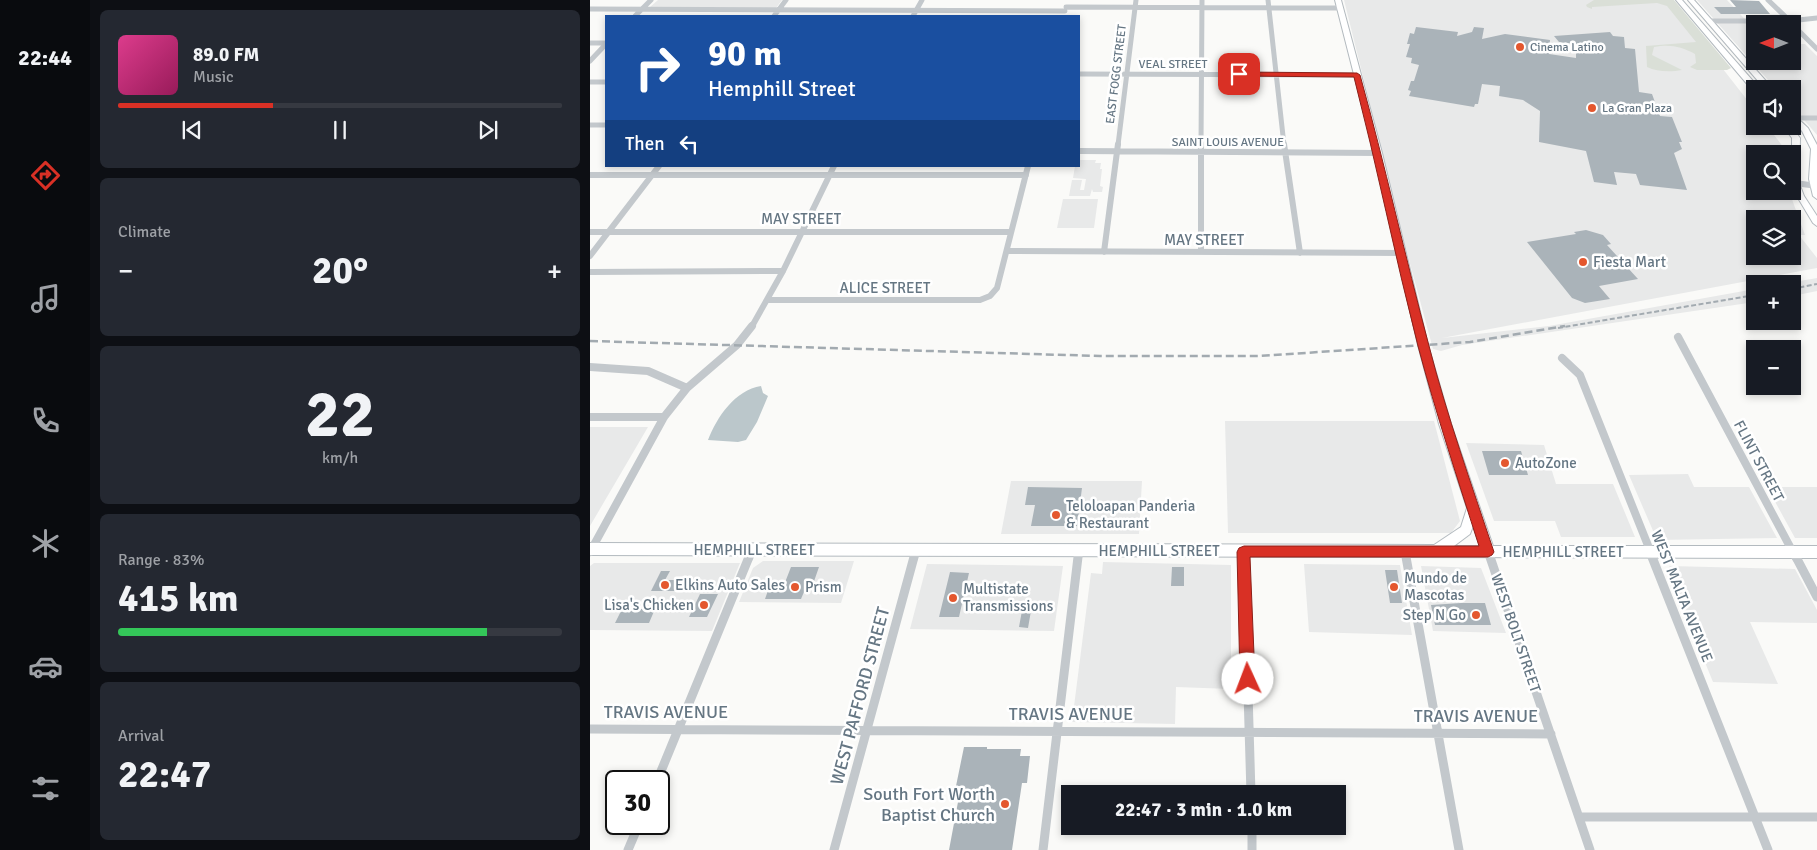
<!DOCTYPE html>
<meta charset="utf-8">
<style>
body{margin:0;font-family:Signika,sans-serif;background:#242831;color:#f1f3f6;height:100vh;display:flex;flex-direction:column;font-size:19px;white-space:nowrap}
*{box-sizing:border-box;margin:0}
p{font-size:16px;color:#9ea1a6}
.icon{flex:none;width:28px;height:28px;fill:none;stroke:currentColor;stroke-width:2;stroke-linecap:round;stroke-linejoin:round}
.map{position:relative;flex:1;overflow:hidden}
.side{display:flex;flex-direction:column;gap:10px;padding:10px;background:#0d0f14;width:500px}
.side>*{flex:none}
.guide{position:absolute;left:15px;top:15px;width:475px;height:152px;border-radius:0px;box-shadow:0 2px 8px #0003;background:#1a4fa0;color:#fff;overflow:hidden}
.needle{width:32px;rotate:270deg}
.controls{position:absolute;left:1156px;top:15px;display:grid;gap:10px}
.controls a{display:grid;place-items:center;width:55px;height:55px;border-radius:0px;background:#171b24;box-shadow:0 2px 8px #0003;font-size:25px}
.speed{position:absolute;left:15px;top:770px;display:flex;gap:10px;font-size:25px;font-weight:700;text-align:center}
.speed>*{display:grid;place-content:center;width:65px;height:65px;border-radius:50%;background:#171b24;box-shadow:0 2px 8px #0003;line-height:1}
.speed .limit{border:2px solid #111;border-radius:8px;background:#fff;color:#111}
.pin{position:absolute;display:grid;place-items:center;width:42px;height:42px;color:#fff;margin:-21px;border-radius:10px;box-shadow:0 2px 8px #0006}
.me{position:absolute;width:55px;margin:-28px;rotate:358deg;stroke-linejoin:round;filter:drop-shadow(0 0 4px #0008)}
.turn{display:flex;align-items:center;gap:18px;height:105px;padding:0 20px;font-size:22px}
.turn .icon{width:65px;height:65px;stroke-width:2.5}
.turn b{display:block;font-size:35px;line-height:42px}
.then{display:flex;align-items:center;height:48px;padding:0 20px;background:#0003;gap:10px;font-size:19px}
.big{font-size:38px;font-weight:800;line-height:1.1}
.side .tile{flex:1;display:flex;flex-direction:column;justify-content:center;gap:8px;min-width:0;padding:0 18px;border-radius:8px;background:#242831}
.side .dial{align-items:center;gap:0}
.dial b{font-size:65px;line-height:1}
.song{display:flex;align-items:center;gap:15px}
.cover{width:60px;height:60px;border-radius:8px;background:linear-gradient(135deg,hsl(330 70% 55%),hsl(330 70% 35%))}
.played{height:5px;border-radius:2px;background:linear-gradient(90deg,#d93025 35%,#363941 35%)}
.keys{display:flex;justify-content:space-around;direction:ltr}
.heat{display:flex;justify-content:space-between;align-items:center;font-size:28px;direction:ltr}
.charge{height:8px;border-radius:4px;background:linear-gradient(90deg,#34c759 83%,#363941 0)}
.trip{position:absolute;left:471px;top:785px;width:285px;height:50px;border-radius:0px;background:#171b24;box-shadow:0 2px 8px #0003;font-weight:800;line-height:50px;text-align:center}
main{display:flex;flex:1;min-height:0}
.dock{display:flex;flex-direction:column;width:90px;justify-content:space-around;align-items:center;background:#090b0e;color:#9ea1a6}
.dock .icon{width:35px;height:35px}
.dock .current{color:#d93025}
.dock b{font-size:22px;color:#f1f3f6}
.map>svg:first-child{display:block}
.built{fill:#e8e9e9;fill-rule:evenodd}
.green{fill:#dadfd7}
.water{fill:#bbc7cb}
.building{fill:#aab3b9}
.lines{fill:none;stroke-linecap:round;stroke-linejoin:round}
.secondary-casing{stroke:#b3babf;stroke-width:2}
.street-far3{stroke:#c3c8cc;stroke-width:5}
.street-far2{stroke:#c3c8cc;stroke-width:6}
.street-far1{stroke:#c3c8cc;stroke-width:8}
.street{stroke:#c3c8cc;stroke-width:9}
.secondary{fill:#fff;fill-rule:evenodd}
.rail-far1{stroke:#a2aab0;stroke-width:2;stroke-dasharray:5 2.5;stroke-linecap:butt}
.rail{stroke:#a2aab0;stroke-width:2.5;stroke-dasharray:8 4;stroke-linecap:butt}
.route{fill:#d93025;stroke:#8d1f18}
.poi-dot{fill:#e4572e;stroke:#fff;stroke-width:2}
.labels{text-anchor:middle;stroke-width:5;stroke-linejoin:round;paint-order:stroke}
.far-poi-label{font-size:12px;fill:#657683;stroke:#fff;text-anchor:start}
.far-street-label{font-size:12px;fill:#657683;stroke:#fff}
.street-label{font-size:15px;fill:#657683;stroke:#fff}
.poi-label{font-size:15px;fill:#657683;stroke:#fff;text-anchor:start}
.near-street-label{font-size:18px;fill:#657683;stroke:#fff}
.near-poi-label{font-size:18px;fill:#657683;stroke:#fff;text-anchor:end}
</style>
<main>
<nav class="dock">
<b>22:44</b>
<svg class="icon current" aria-label="directions" viewBox="0 0 24 24"><path d="M12 3l9 9-9 9-9-9zM9 14v-3h6M13 9l2 2-2 2"/></svg>
<svg class="icon" aria-label="music" viewBox="0 0 24 24"><path d="M9 18V5l10-2v13"/><circle cx="6" cy="18" r="3"/><circle cx="16" cy="16" r="3"/></svg>
<svg class="icon" aria-label="phone" viewBox="0 0 24 24"><path d="M5 4h4l2 5-3 2q2 4 5 5l2-3 5 2v4C11 20 4 13 5 4z"/></svg>
<svg class="icon" aria-label="climate" viewBox="0 0 24 24"><path d="M12 3v18M4 7l16 10M4 17L20 7"/></svg>
<svg class="icon" aria-label="car" viewBox="0 0 24 24"><path d="M5 17H2v-5l4-1 3-4h7l3 4 3 1v5h-3M9 17h6M6 11h13"/><circle cx="7" cy="17" r="2"/><circle cx="17" cy="17" r="2"/></svg>
<svg class="icon" aria-label="filters" viewBox="0 0 24 24"><path d="M4 7h16M4 17h16"/><circle cx="9" cy="7" r="2"/><circle cx="15" cy="17" r="2"/></svg>
</nav>
<section class="side">
<div class="tile">
<div class="song"><i class="cover"></i><div><b>89.0 FM</b><p>Music</p></div></div>
<div class="played"></div>
<div class="keys"><svg class="icon" aria-label="previous" viewBox="0 0 24 24"><path d="M18 5L8 12l10 7zM5 5v14"/></svg><svg class="icon" aria-label="pause" viewBox="0 0 24 24"><path d="M8 5v14M16 5v14"/></svg><svg class="icon" aria-label="next" viewBox="0 0 24 24"><path d="M6 5l10 7-10 7zM19 5v14"/></svg></div>
</div>
<div class="tile"><p>Climate</p>
<div class="heat"><a>−</a><b class="big">20°</b><a>+</a></div>
</div>
<div class="tile dial"><b>22</b><p>km/h</p></div>
<div class="tile"><p>Range · 83%</p><b class="big">415 km</b><div class="charge"></div></div>
<div class="tile"><p>Arrival</p><b class="big">22:47</b></div>
</section>
<div class="map">
<svg width="1227" height="850" viewBox="0 0 1227 850">
<rect width="100%" height="100%" fill="#fafaf8"/>
<path class="built" d="M 68,0 L 192,0 L 186,8 L 60,7 Z
M 754,0 L 1079,0 L 1165,110 L 1165,126 L 1177,126 L 1194,148 L 1193,154 L 1165,154 L 1165,191 L 1199,191 L 1215,235 L 1209,235 L 1227,258 L 1227,268 L 852,338 L 959,326 L 1165,289 L 1165,302 L 872,345 L 851,351 L 843,349 L 812,234 ZM 1165,219 L 1202,219 L 1202,256 L 1165,256 Z
M 1107,0 L 1137,0 L 1165,30 L 1165,61 L 1202,61 L 1203,44 L 1215,44 L 1227,56 L 1227,135 L 1203,107 L 1202,89 L 1186,89 Z
M 489,160 L 506,160 L 505,163 L 511,163 L 510,169 L 512,169 L 510,186 L 513,187 L 512,192 L 503,192 L 502,189 L 500,196 L 479,196 L 482,180 L 492,180 L 490,190 L 494,190 L 496,179 L 483,178 L 485,166 L 489,166 Z
M 473,199 L 508,199 L 504,228 L 467,228 Z
M 1227,278 L 1227,291 L 1203,296 L 1202,284 L 1193,284 Z
M 635,421 L 844,421 L 870,521 L 861,533 L 638,533 Z
M 0,427 L 58,427 L 0,526 Z
M 876,443 L 954,445 L 966,484 L 1023,484 L 1045,537 L 971,537 L 965,521 L 904,521 Z
M 1098,474 L 1104,487 L 1159,487 L 1187,538 L 1067,540 L 1039,475 Z
M 421,481 L 552,481 L 549,534 L 411,534 Z
M 1177,487 L 1227,487 L 1227,538 L 1205,538 Z
M 173,561 L 264,561 L 251,603 L 149,602 L 163,568 Z
M 513,562 L 641,565 L 641,689 L 586,687 L 585,724 L 482,722 L 501,573 L 512,574 Z
M 4,563 L 150,563 L 122,631 L 0,630 L 0,566 Z
M 337,564 L 473,566 L 464,631 L 320,629 Z
M 714,564 L 810,565 L 822,635 L 719,632 Z
M 831,566 L 891,568 L 916,633 L 843,631 Z
M 1080,566 L 1205,569 L 1227,610 L 1227,623 L 1160,622 L 1188,684 L 1123,682 L 1077,569 Z"/>
<path class="green" d="M 1004,0 L 1084,0 L 1141,68 L 1137,70 L 1107,70 L 1100,67 L 1106,63 L 1105,54 C 1091,46 1079,44 1064,47 L 1062,55 L 1092,70 C 1081,72 1067,72 1057,67 L 1056,46 L 1106,42 L 1077,6 L 1067,3 L 1002,7 L 1002,9 L 997,7 L 996,5 Z"/>
<path class="water" d="M 171,386 L 173,393 L 178,396 L 167,422 L 156,440 L 148,442 L 118,440 C 127,417 145,390 171,386 Z"/>
<path class="building" d="M 1140,0 L 1169,1 L 1180,14 L 1131,14 L 1124,7 L 1146,7 Z
M 826,27 L 868,32 L 867,36 L 882,32 L 884,27 L 894,28 L 892,39 L 915,34 L 960,40 L 959,54 L 986,58 L 986,44 L 969,42 L 964,36 L 1020,32 L 1023,36 L 1034,37 L 1035,48 L 1045,49 L 1049,92 L 1062,94 L 1070,116 L 1082,117 L 1092,142 L 1089,142 L 1092,149 L 1084,153 L 1097,190 L 1050,185 L 1046,174 L 1024,172 L 1027,185 L 1004,182 L 996,151 L 949,142 L 950,111 L 933,100 L 909,96 L 910,86 L 892,84 L 888,104 L 885,104 L 884,107 L 819,96 L 821,91 L 818,90 L 821,81 L 824,81 L 829,65 L 821,63 L 822,58 L 816,57 L 820,44 L 817,44 L 820,33 L 824,34 Z
M 996,230 L 1013,235 L 1021,244 L 1017,245 L 1048,279 L 1009,286 L 1020,299 L 995,303 L 982,298 L 937,242 L 986,234 L 984,232 Z
M 892,451 L 931,451 L 938,475 L 899,475 Z
M 438,487 L 492,488 L 487,526 L 441,526 L 445,505 L 435,505 Z
M 201,567 L 229,567 L 222,587 L 216,587 L 211,599 L 175,599 L 180,585 L 194,585 Z
M 582,567 L 594,567 L 594,586 L 581,586 Z
M 795,570 L 807,570 L 812,603 L 800,603 Z
M 71,571 L 80,571 L 75,580 L 90,580 L 85,591 L 61,591 Z
M 360,572 L 379,573 L 369,617 L 349,617 Z
M 110,594 L 128,594 L 117,617 L 99,617 Z
M 871,603 L 895,603 L 901,625 L 845,625 L 841,605 Z
M 433,605 L 442,605 L 438,628 L 429,627 Z
M 32,609 L 65,609 L 59,623 L 25,623 Z
M 374,747 L 397,747 L 397,749 L 431,749 L 430,756 L 440,756 L 437,783 L 432,783 L 422,850 L 359,850 L 371,786 L 366,786 Z"/>
<g class="lines">
<defs>
<path id="secondary" d="M 745,0 L 751,0 L 792,153 L 838,345 L 861,424 L 903,546 L 1227,546 L 1227,558 L 0,555 L 0,543 L 844,545 L 871,527 L 877,508 L 849,424 L 828,345 L 784,153 ZM 883,526 L 890,546 L 864,546 L 880,534 Z
M 1086,0 L 1092,0 L 1170,89 L 1163,91 Z
M 1098,0 L 1104,0 L 1183,89 L 1175,89 Z
M 1202,113 L 1218,128 L 1227,145 L 1227,199 L 1223,196 L 1219,179 L 1221,149 L 1212,131 L 1202,120 Z
M 1193,126 L 1201,126 L 1210,138 L 1209,183 L 1214,196 L 1227,216 L 1227,226 L 1223,223 L 1202,188 L 1202,138 Z"/>
</defs>
<use href="#secondary" class="secondary-casing"/>
<path class="street-far3" d="M 678,0 L 694,145
M 1178,0 L 1201,22
M 476,7 L 750,8
M 0,9 L 475,11
M 45,16 L 61,0
M 184,16 L 196,0
M 323,16 L 332,0
M 1119,21 L 1199,21 L 1227,18
M 1202,24 L 1227,49
M 0,43 L 16,43
M 0,61 L 16,44
M 489,74 L 767,75
M 0,82 L 16,82
M 1205,118 L 1227,118
M 0,125 L 16,125
M 528,145 L 546,0
M 611,145 L 612,0"/>
<path class="street-far2" d="M 694,144 L 710,253
M 489,151 L 788,153
M 0,175 L 436,175
M 1205,183 L 1227,186
M 0,232 L 421,232
M 417,251 L 812,253
M 514,252 L 528,144
M 611,252 L 611,144
M 0,256 L 69,166
M 0,272 L 193,271
M 177,300 L 390,300 L 400,296 L 407,288 L 438,166
M 161,328 L 193,271 L 244,166"/>
<path class="street-far1" d="M 1088,337 L 1206,558
M 972,358 L 990,375 L 1063,558
M 0,367 L 58,371 L 97,388
M 0,417 L 74,417
M 815,551 L 816,558
M 898,551 L 901,558
M 0,552 L 74,417 L 97,388 L 147,345 L 162,326
M 654,552 L 654,558
M 159,558 L 162,550
M 324,558 L 326,550
M 488,558 L 489,551"/>
<path class="street" d="M 654,557 L 661,794
M 816,557 L 869,850
M 900,557 L 1000,850
M 1062,557 L 1178,850
M 1206,557 L 1227,597
M 0,729 L 961,734
M 67,781 L 159,557
M 989,817 L 1227,817
M 662,826 L 662,850
M 38,850 L 49,824
M 244,850 L 324,557
M 453,850 L 488,557"/>
<use href="#secondary" class="secondary"/>
<path class="rail-far1" d="M 1202,289 L 1227,284
M 968,328 L 1165,295"/>
<path class="rail" d="M 0,341 L 510,356 L 669,356 L 880,342 L 975,326"/>
</g>
<path class="route" d="M 649,72 L 767,73 L 770,75 C 795,165 815,256 839,346 C 857,416 881,483 904,552 L 902,555 L 898,557 L 660,557 L 665,679 L 663,684 L 658,686 L 652,684 L 650,679 L 647,552 L 649,548 L 654,546 L 889,546 C 868,480 846,414 828,346 C 805,257 787,166 764,77 L 646,76 L 645,74 Z"/>
<g class="poi-dot">
<circle cx="930" cy="47" r="5"/>
<circle cx="1002" cy="108" r="5"/>
<circle cx="993" cy="262" r="5"/>
<circle cx="915" cy="463" r="5"/>
<circle cx="466" cy="515" r="5"/>
<circle cx="75" cy="585" r="5"/>
<circle cx="205" cy="587" r="5"/>
<circle cx="804" cy="587" r="5"/>
<circle cx="363" cy="598" r="5"/>
<circle cx="114" cy="605" r="5"/>
<circle cx="886" cy="615" r="5"/>
<circle cx="415" cy="804" r="5"/>
</g>
<g class="labels">
<g class="far-poi-label">
<text x="940" y="51">Cinema Latino</text>
<text x="1012" y="112">La Gran Plaza</text>
</g>
<g class="far-street-label">
<text x="583" y="68">VEAL STREET</text>
<text transform="translate(526 74) rotate(-83)" y="4">EAST FOGG STREET</text>
<text x="638" y="146">SAINT LOUIS AVENUE</text>
</g>
<g class="street-label">
<text x="211" y="224">MAY STREET</text>
<text x="614" y="245">MAY STREET</text>
<text x="295" y="293">ALICE STREET</text>
<text transform="translate(1169 461) rotate(62)" y="5">FLINT STREET</text>
<text x="164" y="555">HEMPHILL STREET</text>
<text x="569" y="556">HEMPHILL STREET</text>
<text x="973" y="557">HEMPHILL STREET</text>
<text transform="translate(1092 596) rotate(68)" y="5">WEST MALTA AVENUE</text>
<text transform="translate(926 633) rotate(71)" y="5">WEST BOLT STREET</text>
</g>
<g class="poi-label">
<text x="1003" y="267">Fiesta Mart</text>
<text x="925" y="468">AutoZone</text>
<text x="476" y="511">Teloloapan Panderia<tspan x="476" dy="17">&amp; Restaurant</tspan></text>
<text x="814" y="583">Mundo de<tspan x="814" dy="17">Mascotas</tspan></text>
<text x="85" y="590">Elkins Auto Sales</text>
<text x="215" y="592">Prism</text>
<text x="373" y="594">Multistate<tspan x="373" dy="17">Transmissions</tspan></text>
<text x="104" y="610" text-anchor="end">Lisa's Chicken</text>
<text x="876" y="620" text-anchor="end">Step N Go</text>
</g>
<g class="near-street-label">
<text transform="translate(270 696) rotate(-75)" y="6">WEST PAFFORD STREET</text>
<text x="76" y="718">TRAVIS AVENUE</text>
<text x="481" y="720">TRAVIS AVENUE</text>
<text x="886" y="722">TRAVIS AVENUE</text>
</g>
<g class="near-poi-label">
<text x="405" y="800">South Fort Worth<tspan x="405" dy="21">Baptist Church</tspan></text>
</g>
</g>
</svg>
<div class="controls">
<a><svg class="needle" viewBox="-14 -14 28 28"><path d="M0-13l5 13h-10z" fill="#e53935"/><path d="M0 13l5-13h-10z" fill="#9ea1a6"/></svg></a>
<a><svg class="icon" aria-label="sound" viewBox="0 0 24 24"><path d="M4 9h4l5-4v14l-5-4H4zM17 9q2 3 0 6"/></svg></a>
<a><svg class="icon" aria-label="search" viewBox="0 0 24 24"><circle cx="10" cy="10" r="6"/><path d="M15 15l6 6"/></svg></a>
<a><svg class="icon" aria-label="layers" viewBox="0 0 24 24"><path d="M12 4l9 5-9 5-9-5zM3 14l9 5 9-5"/></svg></a>
<a>+</a>
<a>−</a>
</div>
<div class="speed"><div class="limit">30</div></div>
<div class="pin" style="left:649px;top:74px;background:#d93025"><svg class="icon" aria-label="arrive" viewBox="0 0 24 24"><path d="M6 21V4h12l-3 4 3 4H6"/></svg></div>
<svg class="me" style="left:658px;top:679px" viewBox="-20 -20 40 40"><circle r="19" fill="#fff"/><path d="M0-13L10 11 0 6-10 11z" fill="#d93025"/></svg>
<div class="trip">22:47 · 3 min · 1.0 km</div>
<div class="guide">
<div class="turn"><svg class="icon" aria-label="right" viewBox="0 0 24 24"><path d="M7 20v-9h11M14 6l5 5-5 5"/></svg><div><b>90 m</b>Hemphill Street</div></div>
<div class="then">Then<svg class="icon" aria-label="left" viewBox="0 0 24 24"><path d="M17 20v-9H6M10 6l-5 5 5 5"/></svg></div>
</div>
</div>
</main>
